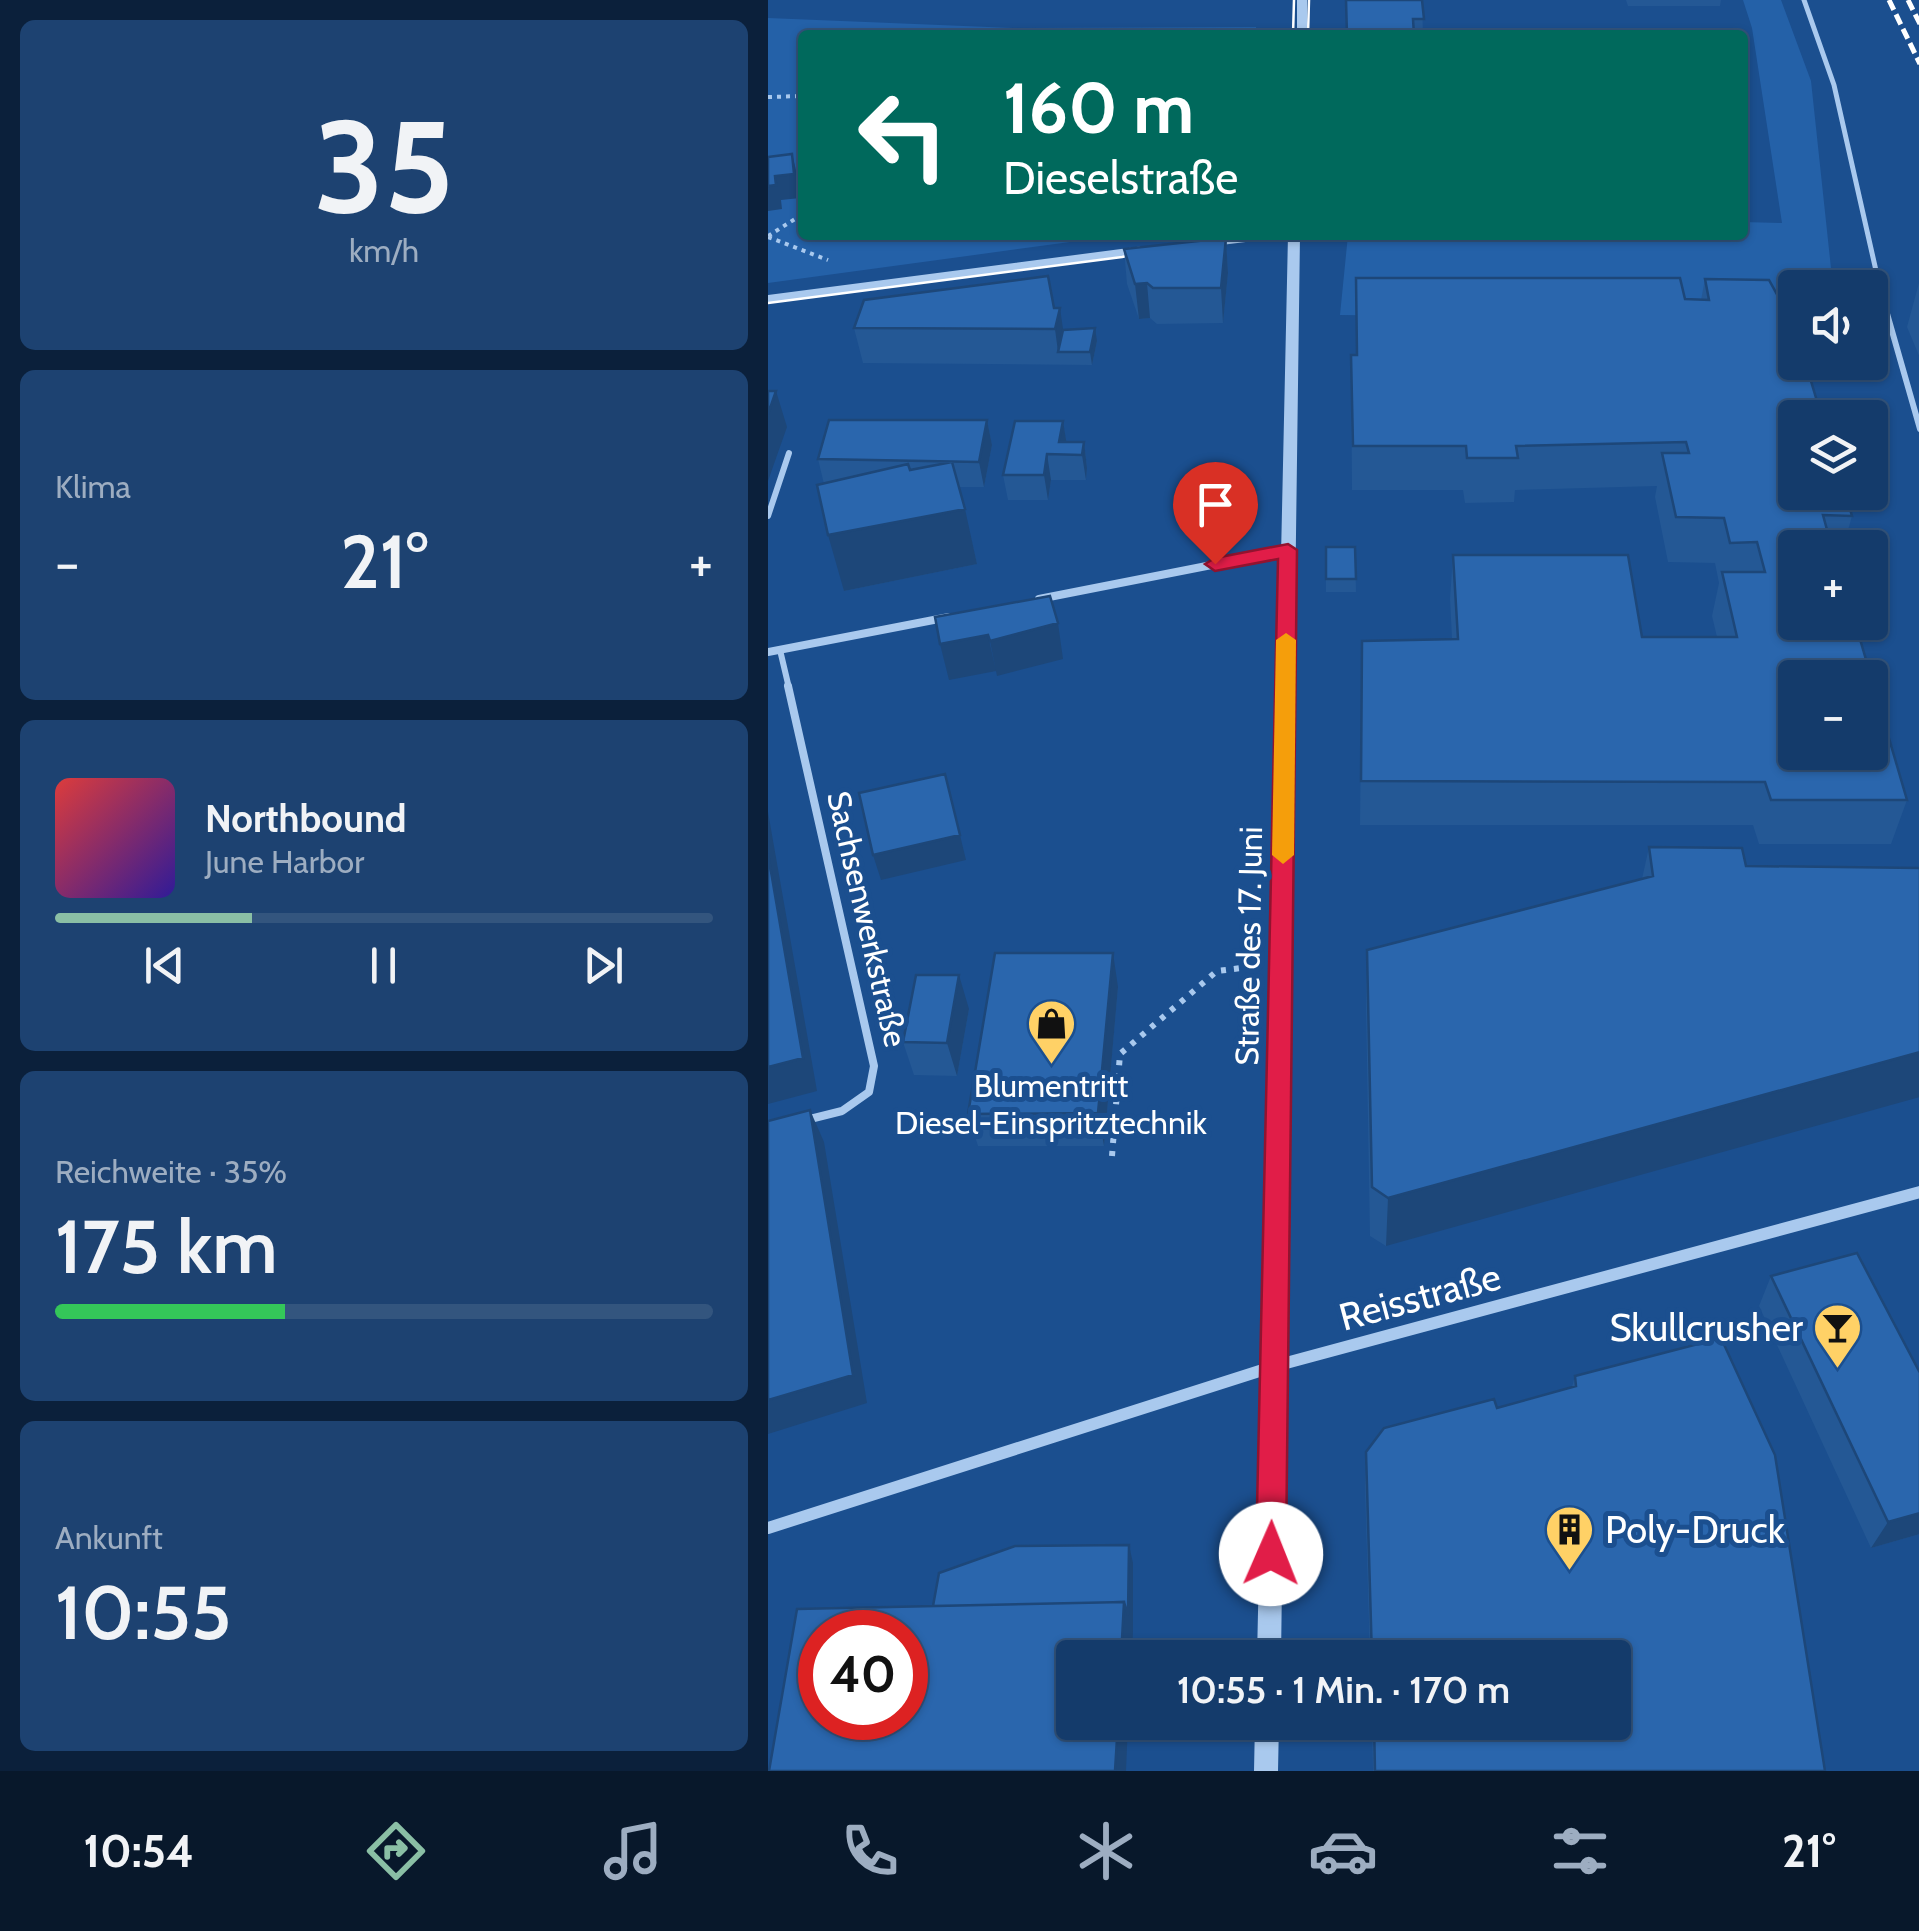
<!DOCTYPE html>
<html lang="de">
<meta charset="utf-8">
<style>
body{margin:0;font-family:Cabin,sans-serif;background:#1d4271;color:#f1f3f6;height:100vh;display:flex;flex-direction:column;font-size:38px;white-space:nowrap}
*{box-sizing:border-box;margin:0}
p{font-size:32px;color:#9dadc1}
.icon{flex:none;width:55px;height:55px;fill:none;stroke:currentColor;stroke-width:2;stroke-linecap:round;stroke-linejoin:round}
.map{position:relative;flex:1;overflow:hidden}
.drawer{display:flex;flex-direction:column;gap:20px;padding:20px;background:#0b203b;width:768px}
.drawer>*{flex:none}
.hud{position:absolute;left:30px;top:30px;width:950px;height:210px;border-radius:10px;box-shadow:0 2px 8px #0004,0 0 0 2px #33557e;background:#00695c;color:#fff;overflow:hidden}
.controls{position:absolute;left:1010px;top:270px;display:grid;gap:20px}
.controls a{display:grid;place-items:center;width:110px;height:110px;border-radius:10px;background:#143b6b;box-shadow:0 2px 8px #0004,0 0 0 2px #33557e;font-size:50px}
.speed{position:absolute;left:30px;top:1610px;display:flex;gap:20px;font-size:50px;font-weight:700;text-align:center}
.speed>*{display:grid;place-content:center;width:130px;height:130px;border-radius:50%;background:#143b6b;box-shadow:0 2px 8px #0004,0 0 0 2px #33557e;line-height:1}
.speed .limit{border:15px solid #d22;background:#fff;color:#111}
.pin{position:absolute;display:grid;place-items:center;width:85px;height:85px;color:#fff;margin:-102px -42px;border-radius:50% 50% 50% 0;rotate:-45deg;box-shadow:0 0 10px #0007}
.pin .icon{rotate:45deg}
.me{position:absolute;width:110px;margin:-55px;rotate:1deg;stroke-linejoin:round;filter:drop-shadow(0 0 8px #0008)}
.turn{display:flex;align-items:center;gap:35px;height:210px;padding:0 40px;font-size:45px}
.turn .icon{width:130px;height:130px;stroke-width:2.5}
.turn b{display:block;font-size:70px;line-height:85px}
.big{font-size:75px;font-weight:600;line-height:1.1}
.drawer .tile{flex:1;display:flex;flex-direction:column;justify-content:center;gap:15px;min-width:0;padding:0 35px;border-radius:15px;background:#1d4271}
.drawer .dial{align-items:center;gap:0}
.dial b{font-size:130px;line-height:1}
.song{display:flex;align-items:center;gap:30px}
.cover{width:120px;height:120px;border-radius:15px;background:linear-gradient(135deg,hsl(0 70% 55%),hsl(250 70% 35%))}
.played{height:10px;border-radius:5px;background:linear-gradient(90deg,#8abfa5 30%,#33557e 30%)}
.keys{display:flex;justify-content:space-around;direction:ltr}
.heat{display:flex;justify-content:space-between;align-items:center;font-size:55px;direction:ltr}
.charge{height:15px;border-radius:8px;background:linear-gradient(90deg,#34c759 35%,#33557e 0)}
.trip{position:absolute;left:288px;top:1640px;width:575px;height:100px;border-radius:10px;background:#143b6b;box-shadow:0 2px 8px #0004,0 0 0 2px #33557e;font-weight:600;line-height:100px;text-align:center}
.dock{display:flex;height:160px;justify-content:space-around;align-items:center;background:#08182b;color:#9dadc1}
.dock .icon{width:70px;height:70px}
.dock .current{color:#8abfa5}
.dock b{font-size:45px;color:#f1f3f6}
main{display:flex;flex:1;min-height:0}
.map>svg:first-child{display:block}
.green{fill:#2461a8}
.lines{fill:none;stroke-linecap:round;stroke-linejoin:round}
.path-far1{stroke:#a9c9ee;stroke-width:4;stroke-dasharray:4 5;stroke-linecap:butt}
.path{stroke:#a9c9ee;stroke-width:6;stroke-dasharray:5 8;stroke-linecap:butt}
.service-far2{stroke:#a9c9ee;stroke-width:5}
.service-far1{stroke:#a9c9ee;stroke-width:6}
.service{stroke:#a9c9ee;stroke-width:8}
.minor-far1{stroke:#a9c9ee;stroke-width:8}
.minor{stroke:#a9c9ee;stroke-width:12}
.tertiary{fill:#a9c9ee;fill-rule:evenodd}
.tram{stroke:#fff;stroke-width:2.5}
.rail{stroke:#fff;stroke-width:5;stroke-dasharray:11 5;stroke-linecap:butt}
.wall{fill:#245895}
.shaded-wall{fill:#1d4779}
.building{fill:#2a66ad;stroke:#1d4779;stroke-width:2.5;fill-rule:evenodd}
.route{fill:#e11d48;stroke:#92132f;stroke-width:2.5}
.slow{fill:#f59e0b}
.labels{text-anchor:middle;stroke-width:10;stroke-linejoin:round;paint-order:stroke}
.street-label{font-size:32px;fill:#fff;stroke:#1b4f8f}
.poi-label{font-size:32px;fill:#fff;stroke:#1b4f8f}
.near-street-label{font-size:38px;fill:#fff;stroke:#1b4f8f}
.near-poi-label{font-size:38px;fill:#fff;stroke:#1b4f8f;text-anchor:end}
</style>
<main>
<section class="drawer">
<div class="tile dial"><b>35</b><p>km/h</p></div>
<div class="tile"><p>Klima</p>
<div class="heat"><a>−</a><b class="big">21°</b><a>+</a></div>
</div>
<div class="tile">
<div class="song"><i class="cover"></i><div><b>Northbound</b><p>June Harbor</p></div></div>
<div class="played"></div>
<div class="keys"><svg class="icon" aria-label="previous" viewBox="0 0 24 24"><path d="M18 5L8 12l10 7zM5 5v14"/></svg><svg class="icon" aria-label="pause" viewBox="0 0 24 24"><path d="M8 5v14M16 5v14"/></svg><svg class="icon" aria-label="next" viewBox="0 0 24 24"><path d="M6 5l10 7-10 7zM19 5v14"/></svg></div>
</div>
<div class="tile"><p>Reichweite · 35%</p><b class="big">175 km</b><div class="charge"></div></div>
<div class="tile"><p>Ankunft</p><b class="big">10:55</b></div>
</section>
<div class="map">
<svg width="1152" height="1771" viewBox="0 0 1152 1771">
<rect width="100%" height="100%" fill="#1b4f8f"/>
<path class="green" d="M 975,0 L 1013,0 L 1043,81 L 1065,287 L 1028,288 L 1027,320 L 572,315 L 580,235 L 975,235 L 975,222 L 1014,223 L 984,28 Z
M 0,18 L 245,28 L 488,27 L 488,35 L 35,35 L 35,235 L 354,235 L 0,283 Z"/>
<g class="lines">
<path class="path-far1" d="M 0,97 L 35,96
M 0,236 L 35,214
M 0,237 L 60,260"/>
<path class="path" d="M 344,1156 L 352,1054 L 449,971 L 482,967"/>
<path class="service-far2" d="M 1036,0 L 1066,85 L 1116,306"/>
<path class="service-far1" d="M 1116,303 L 1152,429
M 0,516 L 21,453
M 12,650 L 21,688"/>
<path class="service" d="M 20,686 L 106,1066 L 101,1092 L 74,1111 L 38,1120"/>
<path class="minor-far1" d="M 271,599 L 520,550
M 0,652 L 181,617"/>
<path class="minor" d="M 0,1528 L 507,1366 L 1152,1192"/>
<path class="tertiary" d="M 529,0 L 539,0 L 539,35 L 529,35 Z
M 473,235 L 508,235 L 502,239 L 437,247 L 431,243 L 437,239 Z
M 520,235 L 532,235 L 513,1658 L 489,1658 Z
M 376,246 L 382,250 L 380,253 L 0,303 L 0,295 Z
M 487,1722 L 511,1722 L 510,1771 L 486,1771 Z"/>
<path class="tram" d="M 525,35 L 526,0
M 540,35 L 541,0
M 0,303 L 354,257 L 422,244 L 447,235"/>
<path class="rail" d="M 1121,0 L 1152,64
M 1140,0 L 1152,24"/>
</g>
<path class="wall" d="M 578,0 L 654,0 L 655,35 L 578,35 Z
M 858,0 L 953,0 L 952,6 L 860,6 Z
M 458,238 L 460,273 L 455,323 L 389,324 L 382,318 L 371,319 L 359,284 L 356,249 Z
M 588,278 L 933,300 L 937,279 L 1043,371 L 1042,378 L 1084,516 L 1075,548 L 1028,548 L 1139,800 L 1123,844 L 991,844 L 985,825 L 592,825 L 594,641 L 684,639 L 682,599 L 685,555 L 874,637 L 949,637 L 944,616 L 951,583 L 947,563 L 900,562 L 887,497 L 889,486 L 747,490 L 746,502 L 697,503 L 695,490 L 584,490 L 583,355 L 588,355 Z
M 1151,283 L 1152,283 L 1152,358 L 1139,327 Z
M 286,308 L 295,330 L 329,341 L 324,365 L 95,363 L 86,328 Z
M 219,420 L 224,445 L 216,487 L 191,487 L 209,564 L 76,591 L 56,484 L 50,459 Z
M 295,421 L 298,442 L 316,442 L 319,468 L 318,480 L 283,480 L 280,500 L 240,500 L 235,475 Z
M 558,547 L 587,547 L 588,592 L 558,592 Z
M 881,847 L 974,848 L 618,1246 L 602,1236 L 598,1003 L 599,950 L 874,879 Z
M 350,987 L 336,1146 L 210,1146 L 200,1114 Z
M 201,1009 L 189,1076 L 146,1075 L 135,1042 Z
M 1003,1276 L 1152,1373 L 1152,1534 L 1103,1548 L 991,1306 Z
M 807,1376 L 1057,1771 L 605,1771 L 604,1722 L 845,1722 L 845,1658 L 602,1658 L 597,1486 L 598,1452 L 729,1408 L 804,1387 Z"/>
<path class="shaded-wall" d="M 24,154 L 30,178 L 32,198 L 13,200 L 14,209 L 0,211 L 0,186 Z
M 458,238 L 460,273 L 455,323 L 453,288 Z
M 379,283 L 382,318 L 371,319 L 367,284 Z
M 292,308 L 297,343 L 290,352 L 287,329 Z
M 327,328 L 329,341 L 324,365 L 322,352 Z
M 8,391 L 19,427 L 0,481 L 0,414 Z
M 219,420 L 224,445 L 216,487 L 211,462 Z
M 295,421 L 299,446 L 291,442 Z
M 316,442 L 319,468 L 318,480 L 314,455 Z
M 279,454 L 283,480 L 280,500 L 276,475 Z
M 197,509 L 209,564 L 76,591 L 60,535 Z
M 290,623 L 295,659 L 229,676 L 222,641 Z
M 220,635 L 228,671 L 181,680 L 172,644 Z
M 0,812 L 49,1091 L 0,1104 Z
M 192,835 L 198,860 L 113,880 L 105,855 Z
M 345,953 L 350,987 L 336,1146 L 330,1113 Z
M 191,975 L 201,1009 L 189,1076 L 179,1043 Z
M 1152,1052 L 1152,1097 L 618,1246 L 620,1198 Z
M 42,1110 L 56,1142 L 99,1403 L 0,1434 L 0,1400 Z
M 1152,1513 L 1152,1534 L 1103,1548 L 1120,1522 Z
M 361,1545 L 365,1563 L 365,1631 L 360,1615 Z
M 356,1602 L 365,1631 L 364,1658 L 353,1658 Z
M 350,1722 L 360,1722 L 358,1771 L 347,1771 Z"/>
<path class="building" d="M 578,0 L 654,0 L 656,19 L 645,19 L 646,35 L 579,35 Z
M 24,154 L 26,174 L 7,176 L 8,185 L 0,186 L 0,157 Z
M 458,238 L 453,288 L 385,288 L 379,283 L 367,284 L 356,249 Z
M 280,276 L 286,308 L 292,308 L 287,329 L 86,328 L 96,300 Z
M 588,278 L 912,278 L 917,299 L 941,300 L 937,279 L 1001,280 L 1011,298 L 1023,299 L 1028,316 L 1028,362 L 1041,362 L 1043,371 L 1040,371 L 1054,418 L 1028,418 L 1028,492 L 1077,492 L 1084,516 L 1055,515 L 1064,548 L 1028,548 L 1028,622 L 1087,622 L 1139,800 L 1003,800 L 997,782 L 593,781 L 594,641 L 690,639 L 685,555 L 860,555 L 874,637 L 969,637 L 954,572 L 997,572 L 989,542 L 962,543 L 956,518 L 908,517 L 894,453 L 921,453 L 918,442 L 748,446 L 750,458 L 699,458 L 698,446 L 585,446 L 583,355 L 589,355 ZM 1028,678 L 1102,678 L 1102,752 L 1028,752 Z
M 327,328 L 322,352 L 290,352 L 295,330 Z
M 0,391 L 8,391 L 0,414 Z
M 61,420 L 219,420 L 211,462 L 50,459 Z
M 247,421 L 295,421 L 291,442 L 316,442 L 314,455 L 279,454 L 276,475 L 235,475 Z
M 184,462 L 197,509 L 60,535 L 49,485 L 140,464 L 142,470 Z
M 558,547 L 587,547 L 588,579 L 558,579 Z
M 282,596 L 290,623 L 222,641 L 220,635 L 172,644 L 167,617 Z
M 177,774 L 192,835 L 105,855 L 91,793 Z
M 881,847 L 974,848 L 978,866 L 1152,868 L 1152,1052 L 620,1198 L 604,1187 L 599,950 L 885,876 Z
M 0,854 L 35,1058 L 0,1067 Z
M 227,953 L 345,953 L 330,1113 L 200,1114 Z
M 148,975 L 191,975 L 179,1043 L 135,1042 Z
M 42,1110 L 85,1375 L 0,1400 L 0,1121 Z
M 1089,1253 L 1152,1373 L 1152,1513 L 1120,1522 L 1003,1276 Z
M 953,1338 L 1007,1455 L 1057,1771 L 607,1771 L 606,1722 L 845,1722 L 845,1658 L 604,1658 L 598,1452 L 616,1428 L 726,1399 L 729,1408 L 808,1386 L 807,1376 Z
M 361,1545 L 360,1615 L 356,1602 L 165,1606 L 171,1573 L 247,1546 Z
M 356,1602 L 353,1658 L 305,1658 L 305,1722 L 350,1722 L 347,1771 L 1,1771 L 29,1609 ZM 52,1632 L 138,1632 L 138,1718 L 52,1718 Z"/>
<path class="route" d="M 520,544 L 529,550 L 518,1554 L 514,1565 L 503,1569 L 492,1565 L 488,1554 L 510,559 L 447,571 L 437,564 L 447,558 Z"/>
<path class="slow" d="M 518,633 L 528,640 L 526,855 L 515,864 L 504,855 L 508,640 Z"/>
<defs>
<symbol id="shop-pin" viewBox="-11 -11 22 30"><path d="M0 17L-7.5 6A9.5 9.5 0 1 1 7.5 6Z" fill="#ffd166" stroke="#1b4f8f"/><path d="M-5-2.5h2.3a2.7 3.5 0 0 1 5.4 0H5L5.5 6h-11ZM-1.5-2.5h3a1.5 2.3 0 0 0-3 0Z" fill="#111"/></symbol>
<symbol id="bar-pin" viewBox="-11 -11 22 30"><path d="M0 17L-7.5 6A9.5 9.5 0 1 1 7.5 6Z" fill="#ffd166" stroke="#1b4f8f"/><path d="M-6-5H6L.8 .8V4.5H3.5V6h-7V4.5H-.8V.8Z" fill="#111"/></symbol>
<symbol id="building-pin" viewBox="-11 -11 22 30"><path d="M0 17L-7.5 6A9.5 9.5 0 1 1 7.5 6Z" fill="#ffd166" stroke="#1b4f8f"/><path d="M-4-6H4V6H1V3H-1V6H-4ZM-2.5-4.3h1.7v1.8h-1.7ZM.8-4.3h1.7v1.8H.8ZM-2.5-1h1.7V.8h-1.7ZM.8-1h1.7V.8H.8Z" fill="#111"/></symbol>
</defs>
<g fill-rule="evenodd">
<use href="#shop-pin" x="256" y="996" width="55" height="75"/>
<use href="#bar-pin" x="1042" y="1300" width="55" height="75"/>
<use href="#building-pin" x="774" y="1502" width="55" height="75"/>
</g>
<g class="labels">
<g class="street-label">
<text transform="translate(99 919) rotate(77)" y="11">Sachsenwerkstraße</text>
<text transform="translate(481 946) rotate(-89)" y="11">Straße des 17. Juni</text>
</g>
<g class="poi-label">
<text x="283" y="1097">Blumentritt<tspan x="283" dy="37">Diesel-Einspritztechnik</tspan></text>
</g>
<g class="near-street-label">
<text transform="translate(652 1297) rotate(-15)" y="13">Reisstraße</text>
</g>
<g class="near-poi-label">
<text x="1035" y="1341">Skullcrusher</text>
<text x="837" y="1543" text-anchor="start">Poly-Druck</text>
</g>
</g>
</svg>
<div class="controls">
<a><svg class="icon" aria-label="sound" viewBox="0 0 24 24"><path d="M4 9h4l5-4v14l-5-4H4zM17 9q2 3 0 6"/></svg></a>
<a><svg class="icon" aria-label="layers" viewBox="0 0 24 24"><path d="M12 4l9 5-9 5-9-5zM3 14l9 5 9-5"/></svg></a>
<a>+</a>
<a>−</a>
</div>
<div class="speed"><div class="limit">40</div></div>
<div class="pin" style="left:447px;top:564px;background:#d93025"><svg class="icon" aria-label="arrive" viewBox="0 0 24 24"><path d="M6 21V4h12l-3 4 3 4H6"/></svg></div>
<svg class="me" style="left:503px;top:1554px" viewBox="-20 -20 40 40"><circle r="19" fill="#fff"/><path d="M0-13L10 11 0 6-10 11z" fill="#e11d48"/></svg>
<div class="trip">10:55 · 1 Min. · 170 m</div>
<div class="hud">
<div class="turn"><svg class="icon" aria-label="left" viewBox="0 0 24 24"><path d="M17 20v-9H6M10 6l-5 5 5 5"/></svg><div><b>160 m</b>Dieselstraße</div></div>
</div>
</div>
</main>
<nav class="dock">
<b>10:54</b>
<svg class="icon current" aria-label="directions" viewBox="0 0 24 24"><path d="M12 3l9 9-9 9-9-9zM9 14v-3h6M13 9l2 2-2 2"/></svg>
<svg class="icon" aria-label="music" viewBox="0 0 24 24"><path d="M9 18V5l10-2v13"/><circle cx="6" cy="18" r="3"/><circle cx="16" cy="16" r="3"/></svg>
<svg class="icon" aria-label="phone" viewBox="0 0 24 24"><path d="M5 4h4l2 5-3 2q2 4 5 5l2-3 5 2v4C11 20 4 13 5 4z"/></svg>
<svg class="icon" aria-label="climate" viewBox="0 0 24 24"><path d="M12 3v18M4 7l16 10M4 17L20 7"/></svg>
<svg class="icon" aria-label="car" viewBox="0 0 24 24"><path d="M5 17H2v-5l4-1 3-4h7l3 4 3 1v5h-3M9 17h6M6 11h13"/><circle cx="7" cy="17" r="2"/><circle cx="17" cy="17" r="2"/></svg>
<svg class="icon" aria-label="filters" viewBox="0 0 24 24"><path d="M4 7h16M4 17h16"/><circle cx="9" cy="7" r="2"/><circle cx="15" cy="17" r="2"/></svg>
<b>21°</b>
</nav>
